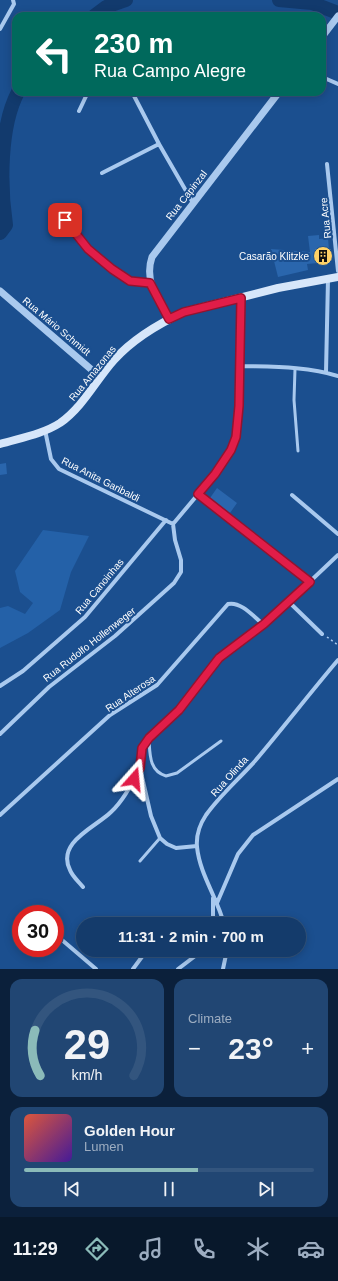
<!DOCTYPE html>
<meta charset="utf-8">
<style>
body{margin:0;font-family:Helvetica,sans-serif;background:#214673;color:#f1f3f6;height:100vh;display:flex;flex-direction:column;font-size:15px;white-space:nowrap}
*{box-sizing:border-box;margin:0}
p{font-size:13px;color:#9dadc1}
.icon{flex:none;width:22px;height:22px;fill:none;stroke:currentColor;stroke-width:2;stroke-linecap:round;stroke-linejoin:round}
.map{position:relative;height:969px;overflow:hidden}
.details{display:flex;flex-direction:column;gap:10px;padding:10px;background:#0b203b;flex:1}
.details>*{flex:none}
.banner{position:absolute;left:12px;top:12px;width:314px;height:84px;border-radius:12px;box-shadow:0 2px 10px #0003,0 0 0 1px #33557e;background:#00695c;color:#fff;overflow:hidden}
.speed{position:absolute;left:12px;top:905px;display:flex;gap:8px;font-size:20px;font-weight:700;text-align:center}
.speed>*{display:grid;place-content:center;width:52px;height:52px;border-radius:50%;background:#143b6b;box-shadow:0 2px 10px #0003,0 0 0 1px #33557e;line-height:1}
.speed .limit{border:6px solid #d22;background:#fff;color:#111}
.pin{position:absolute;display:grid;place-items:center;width:34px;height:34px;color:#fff;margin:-17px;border-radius:8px;box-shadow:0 2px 6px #0006}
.me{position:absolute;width:44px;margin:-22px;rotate:18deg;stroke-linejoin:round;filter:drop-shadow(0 0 3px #0008)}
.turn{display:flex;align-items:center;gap:14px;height:84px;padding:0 16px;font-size:18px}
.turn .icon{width:52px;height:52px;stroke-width:2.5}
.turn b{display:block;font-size:28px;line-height:34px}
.big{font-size:30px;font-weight:700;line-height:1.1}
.details .card{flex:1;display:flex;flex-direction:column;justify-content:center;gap:6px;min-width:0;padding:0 14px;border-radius:12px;background:#214673}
.details .dial{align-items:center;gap:0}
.dial svg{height:104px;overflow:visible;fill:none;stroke:#33557e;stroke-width:7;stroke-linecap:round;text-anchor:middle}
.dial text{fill:#f1f3f6;stroke:none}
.song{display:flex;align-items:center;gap:12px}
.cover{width:48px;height:48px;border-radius:6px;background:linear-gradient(135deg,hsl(10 70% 55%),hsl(260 70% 35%))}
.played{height:4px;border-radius:2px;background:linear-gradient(90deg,#8bbbb9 60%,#33557e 60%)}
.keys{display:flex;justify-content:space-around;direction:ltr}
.heat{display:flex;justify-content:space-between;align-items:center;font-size:22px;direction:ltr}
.details .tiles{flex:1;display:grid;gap:10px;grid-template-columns:1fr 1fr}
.card:last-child{grid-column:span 2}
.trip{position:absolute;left:76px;top:917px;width:230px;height:40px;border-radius:20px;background:#143b6b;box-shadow:0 2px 10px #0003,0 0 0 1px #33557e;font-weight:700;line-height:40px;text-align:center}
.dock{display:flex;height:64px;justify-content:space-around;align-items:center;background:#08182b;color:#9dadc1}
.dock .icon{width:28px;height:28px}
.dock .active{color:#8bbbb9}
.dock b{font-size:18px;color:#f1f3f6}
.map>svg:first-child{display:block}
.green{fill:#2461a8}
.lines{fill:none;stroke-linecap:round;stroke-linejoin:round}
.river{stroke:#123a6d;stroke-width:14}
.building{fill:#2a66ad}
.path{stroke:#a9c9ee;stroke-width:1.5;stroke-dasharray:2 3;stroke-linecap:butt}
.service{stroke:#a9c9ee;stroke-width:3}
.minor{stroke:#a9c9ee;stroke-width:4}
.tertiary{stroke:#a9c9ee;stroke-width:7}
.secondary{stroke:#d6e6fa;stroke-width:8}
.route-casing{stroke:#92132f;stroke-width:10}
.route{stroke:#e11d48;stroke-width:7}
.labels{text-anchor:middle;stroke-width:4;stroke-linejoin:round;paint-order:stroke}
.street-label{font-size:10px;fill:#fff;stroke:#1b4f8f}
.poi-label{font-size:10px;fill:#fff;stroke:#1b4f8f;text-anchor:end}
</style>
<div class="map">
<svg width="338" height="969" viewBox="0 0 338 969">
<rect width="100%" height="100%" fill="#1b4f8f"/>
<path class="green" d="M 43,530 L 89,536 L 71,572 L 60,610 L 28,633 L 0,648 L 0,608 L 8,606 L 25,614 L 33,603 L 20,592 L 15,571 Z"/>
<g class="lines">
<path class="river" d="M 279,0 L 312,3 L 338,13
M 94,16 L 106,7 L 126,0
M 0,233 L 6,225 C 0,185 0,126 18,92"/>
</g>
<path class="building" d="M 319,235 L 319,239 L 328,238 L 330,262 L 307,264 L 308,270 L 278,277 L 271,249 L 310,252 L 308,236 Z
M 6,463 L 7,474 L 0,475 L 0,464 Z
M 217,488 L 237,503 L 230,513 L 210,498 Z"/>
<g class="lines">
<path class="path" d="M 327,637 L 338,645"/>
<path class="service" d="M 65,219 L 88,249 L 112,269 L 130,281 L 150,283
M 295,369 L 294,400 L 298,451
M 149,740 C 150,754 149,771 166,776 L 177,773 L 221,741
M 140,861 L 160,838"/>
<path class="minor" d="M 0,29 L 14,4 L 13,0
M 322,77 L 338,84
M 132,92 L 159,144 L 193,203
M 79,111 L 88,92
M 327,164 L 338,271
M 102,173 L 159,144
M 239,366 C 271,367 306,366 338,376
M 326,372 L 328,279
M 45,430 L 51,459 L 59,469 L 173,524
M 198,494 L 310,582
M 292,495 L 338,534
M 289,602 L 322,634
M 0,686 L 23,671 L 85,617 L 166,520
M 0,734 L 49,687 L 115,636 L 174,583 L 181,572 L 181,560 L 175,540 L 173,524 L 215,474 L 231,450 L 236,437 L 239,406 L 241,298
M 0,815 L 110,715 L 157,685 L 228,604 C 241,601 254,617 264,625
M 197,846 L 176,848 L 167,844 L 160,838 L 151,816 L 140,768 L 142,748 L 179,710 L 219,658 L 264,625 L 338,555
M 83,887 C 79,882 72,876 70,870 C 56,842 96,827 111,812 C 124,800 132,783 140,768
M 213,898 L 213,924
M 217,903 L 238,854 L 253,835 L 338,779
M 149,923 L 150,924
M 224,924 C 217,897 200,875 197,847 C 196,836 200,824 206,815 C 220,795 239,779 255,761 C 283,728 310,693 338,660
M 55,934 L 96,969
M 133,969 L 147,950
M 178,969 L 203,950
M 223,969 L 227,950"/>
<path class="tertiary" d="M 322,37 L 338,16
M 0,291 L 100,377
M 169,319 C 157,299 144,280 152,257 L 279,92"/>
<path class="secondary" d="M 0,444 C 20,438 43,434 60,423 C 83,407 96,380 114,360 C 133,339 158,324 184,312 L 278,288 L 338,277"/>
</g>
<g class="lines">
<defs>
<path id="route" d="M 65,220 L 88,249 L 112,269 L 130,281 L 150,283 L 169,319 L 184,312 L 241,298 L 239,406 L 236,437 L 231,450 L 215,474 L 198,494 L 310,582 L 264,624 L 219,658 L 179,710 L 149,738 L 142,748 L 140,768 L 134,779"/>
</defs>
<use href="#route" class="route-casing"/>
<use href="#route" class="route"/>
</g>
<defs>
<symbol id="building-disc" viewBox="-11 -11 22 22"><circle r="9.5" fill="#ffd166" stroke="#1b4f8f"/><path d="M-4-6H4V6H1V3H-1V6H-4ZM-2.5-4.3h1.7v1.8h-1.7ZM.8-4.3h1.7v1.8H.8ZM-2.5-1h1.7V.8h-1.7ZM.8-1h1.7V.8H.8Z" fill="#111"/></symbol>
</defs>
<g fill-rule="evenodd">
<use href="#building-disc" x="312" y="245" width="22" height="22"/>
</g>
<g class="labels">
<g class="street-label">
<text transform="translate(186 195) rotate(-52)" y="4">Rua Capinzal</text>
<text transform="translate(325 218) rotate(-96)" y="4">Rua Acre</text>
<text transform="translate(57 326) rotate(40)" y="4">Rua Mário Schmidt</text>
<text transform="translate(92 373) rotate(-51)" y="4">Rua Amazonas</text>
<text transform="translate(101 479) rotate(27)" y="4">Rua Anita Garibaldi</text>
<text transform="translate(99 586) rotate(-50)" y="4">Rua Canoinhas</text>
<text transform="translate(89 644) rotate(-38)" y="4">Rua Rudolfo Hollenweger</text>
<text transform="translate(130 693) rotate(-34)" y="4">Rua Alterosa</text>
<text transform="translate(229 776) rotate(-48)" y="4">Rua Olinda</text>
</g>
<g class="poi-label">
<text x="309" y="260">Casarão Klitzke</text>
</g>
</g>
</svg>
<div class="speed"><div class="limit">30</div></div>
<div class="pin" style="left:65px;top:220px;background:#d93025"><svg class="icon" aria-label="arrive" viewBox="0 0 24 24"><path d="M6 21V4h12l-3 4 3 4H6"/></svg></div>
<svg class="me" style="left:134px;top:779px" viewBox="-20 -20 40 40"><path d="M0-17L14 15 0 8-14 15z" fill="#e11d48" stroke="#fff" stroke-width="4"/></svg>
<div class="trip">11:31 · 2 min · 700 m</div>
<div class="banner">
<div class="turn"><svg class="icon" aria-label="left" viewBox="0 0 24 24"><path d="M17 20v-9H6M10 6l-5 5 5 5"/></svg><div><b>230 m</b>Rua Campo Alegre</div></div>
</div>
</div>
<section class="details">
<div class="tiles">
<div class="card dial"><svg viewBox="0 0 100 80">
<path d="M14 69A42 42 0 1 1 86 69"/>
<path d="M14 69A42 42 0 0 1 10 34" stroke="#8bbbb9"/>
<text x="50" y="56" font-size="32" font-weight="700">29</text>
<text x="50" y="72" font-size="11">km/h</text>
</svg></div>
<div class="card"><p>Climate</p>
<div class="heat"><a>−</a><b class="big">23°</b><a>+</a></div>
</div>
<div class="card">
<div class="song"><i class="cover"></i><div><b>Golden Hour</b><p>Lumen</p></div></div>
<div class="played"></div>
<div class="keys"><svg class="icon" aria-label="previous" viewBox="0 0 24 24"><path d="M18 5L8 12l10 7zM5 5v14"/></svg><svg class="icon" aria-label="pause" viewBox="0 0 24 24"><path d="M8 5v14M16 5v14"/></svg><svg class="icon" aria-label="next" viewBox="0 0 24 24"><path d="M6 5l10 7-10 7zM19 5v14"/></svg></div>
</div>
</div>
</section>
<nav class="dock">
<b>11:29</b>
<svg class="icon active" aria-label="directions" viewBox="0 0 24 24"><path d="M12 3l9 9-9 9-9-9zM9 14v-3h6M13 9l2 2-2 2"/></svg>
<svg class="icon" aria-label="music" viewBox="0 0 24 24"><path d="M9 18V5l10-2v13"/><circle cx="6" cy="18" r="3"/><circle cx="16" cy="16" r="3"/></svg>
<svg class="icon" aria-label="phone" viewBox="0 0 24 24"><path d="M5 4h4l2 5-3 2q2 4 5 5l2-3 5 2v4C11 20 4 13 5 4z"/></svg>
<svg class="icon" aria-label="climate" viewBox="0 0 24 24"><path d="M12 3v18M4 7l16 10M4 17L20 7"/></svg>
<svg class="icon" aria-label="car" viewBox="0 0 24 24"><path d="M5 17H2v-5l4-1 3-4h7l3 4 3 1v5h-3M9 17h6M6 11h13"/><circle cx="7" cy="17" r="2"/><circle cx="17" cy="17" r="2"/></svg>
</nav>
